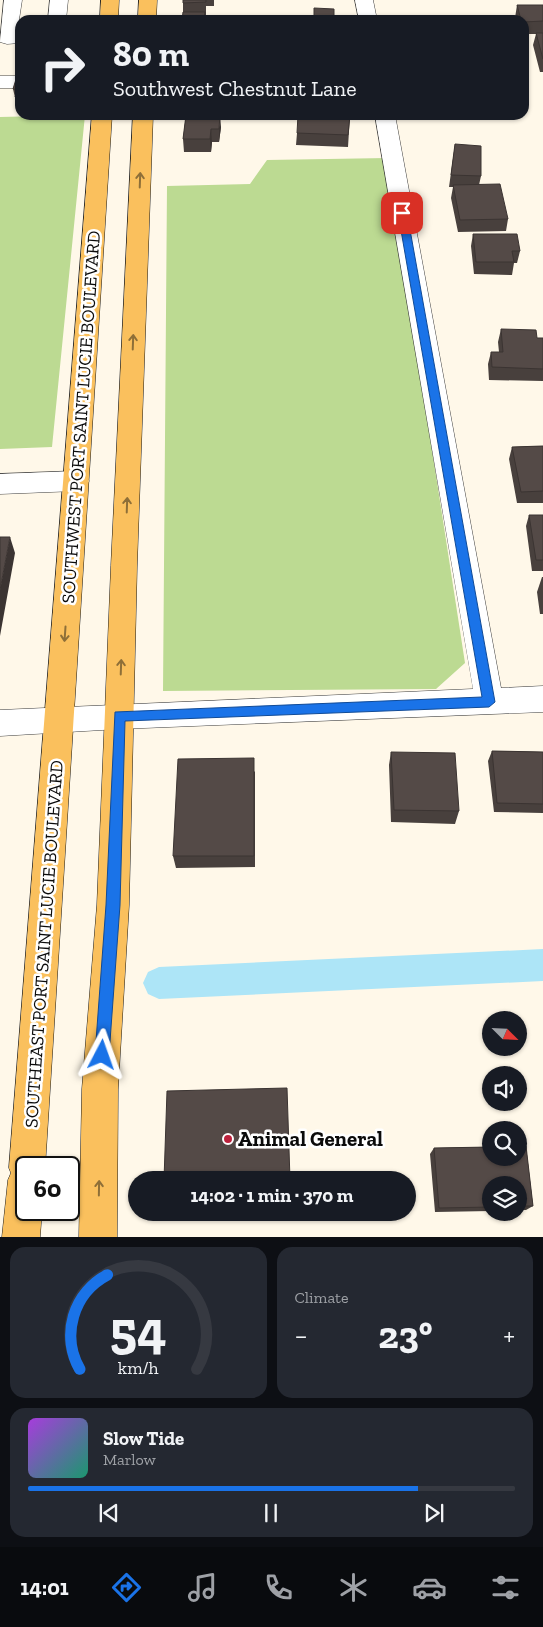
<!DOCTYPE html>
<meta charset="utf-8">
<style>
body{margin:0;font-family:"Zilla Slab",serif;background:#242831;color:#f1f3f6;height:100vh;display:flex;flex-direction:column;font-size:19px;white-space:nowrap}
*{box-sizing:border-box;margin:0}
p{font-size:16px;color:#9ea1a6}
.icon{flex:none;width:28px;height:28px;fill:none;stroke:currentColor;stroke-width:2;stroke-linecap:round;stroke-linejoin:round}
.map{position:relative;height:1237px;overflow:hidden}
.details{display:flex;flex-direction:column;gap:10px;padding:10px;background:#0d0f14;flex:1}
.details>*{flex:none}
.hud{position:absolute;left:15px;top:15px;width:514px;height:105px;border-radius:15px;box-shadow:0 1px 4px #0004;background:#171b24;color:#f1f3f6;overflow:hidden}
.needle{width:32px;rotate:114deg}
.controls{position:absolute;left:482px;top:1011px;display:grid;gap:10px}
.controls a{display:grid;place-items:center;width:45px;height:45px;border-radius:50%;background:#171b24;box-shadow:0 1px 4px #0004;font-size:25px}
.speed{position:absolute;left:15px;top:1156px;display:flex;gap:10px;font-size:25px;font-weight:700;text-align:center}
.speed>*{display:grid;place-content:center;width:65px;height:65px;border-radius:50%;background:#171b24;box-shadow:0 1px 4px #0004;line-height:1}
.speed .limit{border:2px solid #111;border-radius:8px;background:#fff;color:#111}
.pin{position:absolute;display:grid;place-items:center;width:42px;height:42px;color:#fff;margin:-21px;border-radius:10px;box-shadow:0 2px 8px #0006}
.me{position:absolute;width:55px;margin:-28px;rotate:4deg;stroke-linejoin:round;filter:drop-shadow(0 0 4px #0008)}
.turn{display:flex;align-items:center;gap:18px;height:105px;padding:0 15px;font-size:22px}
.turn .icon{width:65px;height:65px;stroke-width:2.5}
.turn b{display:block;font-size:35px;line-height:42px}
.big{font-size:38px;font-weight:800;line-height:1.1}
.details .widget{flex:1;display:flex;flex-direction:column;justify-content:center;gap:8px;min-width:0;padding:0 18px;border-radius:15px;background:#242831}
.details .dial{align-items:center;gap:0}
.dial svg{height:130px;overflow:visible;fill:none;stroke:#363941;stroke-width:7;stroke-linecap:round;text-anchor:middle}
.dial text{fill:#f1f3f6;stroke:none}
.song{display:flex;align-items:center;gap:15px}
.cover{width:60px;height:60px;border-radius:8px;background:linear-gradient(135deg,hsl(280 70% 55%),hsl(160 70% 35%))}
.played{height:5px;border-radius:2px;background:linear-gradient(90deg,#1a73e8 80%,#363941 80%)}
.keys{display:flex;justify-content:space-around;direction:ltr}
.heat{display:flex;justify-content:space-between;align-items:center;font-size:28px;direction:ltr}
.details .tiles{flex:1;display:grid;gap:10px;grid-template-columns:1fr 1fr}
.widget:last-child{grid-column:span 2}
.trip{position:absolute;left:128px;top:1171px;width:288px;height:50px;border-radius:25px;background:#171b24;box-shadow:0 1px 4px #0004;font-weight:800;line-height:50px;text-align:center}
.dock{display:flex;height:80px;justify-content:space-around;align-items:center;background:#090b0e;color:#9ea1a6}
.dock .icon{width:35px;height:35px}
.dock .current{color:#1a73e8}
.dock b{font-size:22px;color:#f1f3f6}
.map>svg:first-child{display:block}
.forest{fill:#bcda92}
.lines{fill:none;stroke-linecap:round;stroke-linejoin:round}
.canal{fill:#ade5f7;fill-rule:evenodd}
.minor-casing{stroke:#3e3e3e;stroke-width:1}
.major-casing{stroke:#1c1c1c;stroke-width:1}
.minor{fill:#fff;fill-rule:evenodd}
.major{fill:#fac05d;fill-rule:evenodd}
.wall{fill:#48403d}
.shaded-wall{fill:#3b3432}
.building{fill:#544a47;stroke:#3b3432}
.oneway{stroke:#8e6f38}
.route{fill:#1a73e8;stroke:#114b97}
.poi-dot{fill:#bc223d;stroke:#fff;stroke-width:2}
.labels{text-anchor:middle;stroke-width:5;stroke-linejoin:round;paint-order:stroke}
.street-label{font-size:18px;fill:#0b0b0b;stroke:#fff}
.near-poi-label{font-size:21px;font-weight:bold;fill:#0b0b0b;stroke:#fff;text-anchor:start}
</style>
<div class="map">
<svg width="543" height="1237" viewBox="0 0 543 1237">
<rect width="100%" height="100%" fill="#fff8e9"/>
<path class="forest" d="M 85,115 L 52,447 L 0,449 L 0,117 Z
M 387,158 L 465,663 L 436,689 L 163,691 L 167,186 L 250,184 L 267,160 Z"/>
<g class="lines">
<path class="canal" d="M 543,949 L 543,981 L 159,999 L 148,994 L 143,983 L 148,972 L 159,967 Z"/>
<defs>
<path id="minor" d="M 4,0 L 22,0 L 17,33 L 20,33 L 20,43 L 7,44 L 0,42 Z
M 50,0 L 68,0 L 66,20 L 48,20 Z
M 355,0 L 373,0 L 377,20 L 359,20 Z
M 0,76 L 20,76 L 20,88 L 0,88 Z
M 375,115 L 395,115 L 501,688 L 543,686 L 543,712 L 119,729 L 0,736 L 0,710 L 473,689 Z
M 76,471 L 85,474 L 89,481 L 85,488 L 76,491 L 0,494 L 0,474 Z"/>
<path id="major" d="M 101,0 L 119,0 L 118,20 L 100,20 Z
M 139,0 L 157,0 L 156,20 L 138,20 Z
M 92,115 L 112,115 L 45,1168 L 26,1168 L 26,1210 L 42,1210 L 40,1237 L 2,1237 L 8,1180 L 11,1173 L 9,1168 Z
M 133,115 L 153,115 L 137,566 L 129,905 L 118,1089 L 117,1237 L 79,1237 L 82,1089 L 97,905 L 111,566 Z"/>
</defs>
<use href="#minor" class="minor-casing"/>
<use href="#major" class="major-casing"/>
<use href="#minor" class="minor"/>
<use href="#major" class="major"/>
</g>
<path class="wall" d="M 183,0 L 214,0 L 214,6 L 206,6 L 206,20 L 183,12 Z
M 517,5 L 543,5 L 543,72 L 540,72 L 533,45 L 536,34 L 524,34 L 524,20 L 515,20 L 515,18 Z
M 20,53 L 20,65 L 18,65 L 16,59 Z
M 20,76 L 20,110 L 18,110 L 13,89 Z
M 186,115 L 221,127 L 219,142 L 212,142 L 211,152 L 184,152 L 183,139 Z
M 350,115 L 348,147 L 296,145 L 297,133 Z
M 455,144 L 481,176 L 479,185 L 508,219 L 506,231 L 458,232 L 451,198 L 453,187 L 449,187 Z
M 473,234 L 520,251 L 517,263 L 514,263 L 512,275 L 474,274 L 471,246 Z
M 501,329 L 537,338 L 543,338 L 543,381 L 489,380 L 488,364 L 491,352 L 499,352 L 498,342 Z
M 543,446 L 543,503 L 517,503 L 509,459 L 512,447 Z
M 529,515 L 543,515 L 543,571 L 532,571 L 526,526 Z
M 542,577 L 543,577 L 543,614 L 540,614 L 537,592 Z
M 492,751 L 543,752 L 543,813 L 494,812 L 488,761 Z
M 391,752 L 459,811 L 455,824 L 391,822 L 389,765 Z
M 255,771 L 255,867 L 176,868 L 173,856 Z
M 526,1146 L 533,1206 L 526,1210 L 519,1210 L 519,1185 L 491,1185 L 491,1211 L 435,1212 L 430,1154 L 434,1148 L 491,1147 L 491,1158 L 519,1158 L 519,1147 Z
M 291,1212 L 290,1217 L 166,1220 L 163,1216 Z"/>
<path class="shaded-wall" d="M 220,115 L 221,127 L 219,142 L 219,129 Z
M 211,129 L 212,142 L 211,152 L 210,139 Z
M 10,537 L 15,553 L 0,636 L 0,590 Z"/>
<path class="building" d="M 183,0 L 206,0 L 206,2 L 183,3 Z
M 517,5 L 543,5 L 543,21 L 524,22 L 524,20 L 521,20 Z
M 314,8 L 334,9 L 334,20 L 314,20 Z
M 183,12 L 205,12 L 204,20 L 182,20 Z
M 536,33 L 543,33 L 543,59 Z
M 18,53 L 20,53 L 20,59 L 16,59 Z
M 17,76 L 20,76 L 20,97 L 15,97 L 18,89 L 13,89 Z
M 186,115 L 220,115 L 219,129 L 211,129 L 210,139 L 183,139 Z
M 298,115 L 350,115 L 348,135 L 297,133 Z
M 455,144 L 481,146 L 481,176 L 451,175 Z
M 500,184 L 508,219 L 460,220 L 453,185 Z
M 473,234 L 517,234 L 520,251 L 512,251 L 514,262 L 476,262 Z
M 501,329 L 536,330 L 537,338 L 543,338 L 543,369 L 492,367 L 491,352 L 503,352 Z
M 543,446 L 543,491 L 521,492 L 512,447 Z
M 529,515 L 543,515 L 543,560 L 536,560 Z
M 0,537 L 10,537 L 0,590 Z
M 492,751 L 543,752 L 543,804 L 497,803 Z
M 391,752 L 455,753 L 459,811 L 394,810 Z
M 254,758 L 254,856 L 173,856 L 178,759 Z
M 287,1088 L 290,1180 L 164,1180 L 167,1091 Z
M 526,1146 L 533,1206 L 519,1206 L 519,1185 L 491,1185 L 491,1207 L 439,1208 L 434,1148 L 491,1147 L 491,1158 L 519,1158 L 519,1147 Z
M 163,1212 L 291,1212 L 291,1213 L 163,1216 Z"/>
<defs><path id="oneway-shaft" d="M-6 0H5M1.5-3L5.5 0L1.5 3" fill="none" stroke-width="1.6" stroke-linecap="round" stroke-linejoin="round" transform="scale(1.25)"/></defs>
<g class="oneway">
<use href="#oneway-shaft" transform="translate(140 180) rotate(-88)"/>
<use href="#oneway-shaft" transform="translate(133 342) rotate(-88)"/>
<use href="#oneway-shaft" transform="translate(127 505) rotate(-88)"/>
<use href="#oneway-shaft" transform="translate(65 634) rotate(94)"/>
<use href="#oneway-shaft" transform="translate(121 667) rotate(-88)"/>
<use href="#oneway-shaft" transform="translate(99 1188) rotate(-89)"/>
</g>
<path class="route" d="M 402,210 L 407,213 L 495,702 L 489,707 L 125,721 L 120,905 L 109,1055 L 107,1060 L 102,1062 L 97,1060 L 95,1055 L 106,905 L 115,712 L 482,697 L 398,213 Z"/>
<circle class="poi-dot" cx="228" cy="1139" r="5"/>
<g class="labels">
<g class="street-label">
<text transform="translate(81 417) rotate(-86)" y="6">SOUTHWEST PORT SAINT LUCIE BOULEVARD</text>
<text transform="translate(44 944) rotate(-86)" y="6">SOUTHEAST PORT SAINT LUCIE BOULEVARD</text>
</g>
<g class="near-poi-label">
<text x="238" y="1146">Animal General</text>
</g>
</g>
</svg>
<div class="controls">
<a><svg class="needle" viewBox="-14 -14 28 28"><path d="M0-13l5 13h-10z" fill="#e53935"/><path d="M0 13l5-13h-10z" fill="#9ea1a6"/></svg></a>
<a><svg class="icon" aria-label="sound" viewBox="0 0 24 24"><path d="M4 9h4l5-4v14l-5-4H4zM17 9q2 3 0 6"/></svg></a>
<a><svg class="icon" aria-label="search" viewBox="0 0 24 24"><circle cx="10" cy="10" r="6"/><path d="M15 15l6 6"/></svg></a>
<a><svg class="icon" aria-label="layers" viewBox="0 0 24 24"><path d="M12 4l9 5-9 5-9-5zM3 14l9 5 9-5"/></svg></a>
</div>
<div class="speed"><div class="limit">60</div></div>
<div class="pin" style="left:402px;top:213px;background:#d93025"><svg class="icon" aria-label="arrive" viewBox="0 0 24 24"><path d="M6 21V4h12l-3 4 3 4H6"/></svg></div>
<svg class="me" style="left:102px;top:1055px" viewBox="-20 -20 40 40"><path d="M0-17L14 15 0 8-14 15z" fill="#1a73e8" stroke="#fff" stroke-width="4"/></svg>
<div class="trip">14:02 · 1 min · 370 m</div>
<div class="hud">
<div class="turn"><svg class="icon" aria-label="right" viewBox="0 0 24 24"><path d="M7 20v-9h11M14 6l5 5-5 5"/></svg><div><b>80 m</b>Southwest Chestnut Lane</div></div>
</div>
</div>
<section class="details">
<div class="tiles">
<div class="widget dial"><svg viewBox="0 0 100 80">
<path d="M14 69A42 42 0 1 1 86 69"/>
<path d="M14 69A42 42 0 0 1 31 11" stroke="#1a73e8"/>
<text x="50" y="56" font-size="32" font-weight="700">54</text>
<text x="50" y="72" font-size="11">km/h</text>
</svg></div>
<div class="widget"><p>Climate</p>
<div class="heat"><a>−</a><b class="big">23°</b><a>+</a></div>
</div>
<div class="widget">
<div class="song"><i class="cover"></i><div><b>Slow Tide</b><p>Marlow</p></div></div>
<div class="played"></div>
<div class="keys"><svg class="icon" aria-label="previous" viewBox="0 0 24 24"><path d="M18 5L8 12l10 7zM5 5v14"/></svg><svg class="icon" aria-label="pause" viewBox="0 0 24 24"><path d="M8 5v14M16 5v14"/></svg><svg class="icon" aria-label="next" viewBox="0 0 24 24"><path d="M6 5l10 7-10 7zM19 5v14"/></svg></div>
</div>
</div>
</section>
<nav class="dock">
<b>14:01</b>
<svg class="icon current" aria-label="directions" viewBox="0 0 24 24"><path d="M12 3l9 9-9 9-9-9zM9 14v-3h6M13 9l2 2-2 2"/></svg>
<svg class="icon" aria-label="music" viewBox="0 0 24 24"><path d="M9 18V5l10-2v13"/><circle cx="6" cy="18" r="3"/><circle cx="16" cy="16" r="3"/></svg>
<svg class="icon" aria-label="phone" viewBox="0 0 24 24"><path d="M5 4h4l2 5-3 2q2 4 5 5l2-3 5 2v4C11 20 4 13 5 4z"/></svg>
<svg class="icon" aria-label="climate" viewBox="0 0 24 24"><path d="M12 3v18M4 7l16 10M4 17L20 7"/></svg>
<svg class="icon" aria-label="car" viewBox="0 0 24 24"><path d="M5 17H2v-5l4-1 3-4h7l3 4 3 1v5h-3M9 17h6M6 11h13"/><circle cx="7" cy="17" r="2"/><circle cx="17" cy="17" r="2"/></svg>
<svg class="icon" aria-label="filters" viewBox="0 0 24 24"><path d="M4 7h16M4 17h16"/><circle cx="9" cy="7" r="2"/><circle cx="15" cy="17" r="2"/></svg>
</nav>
